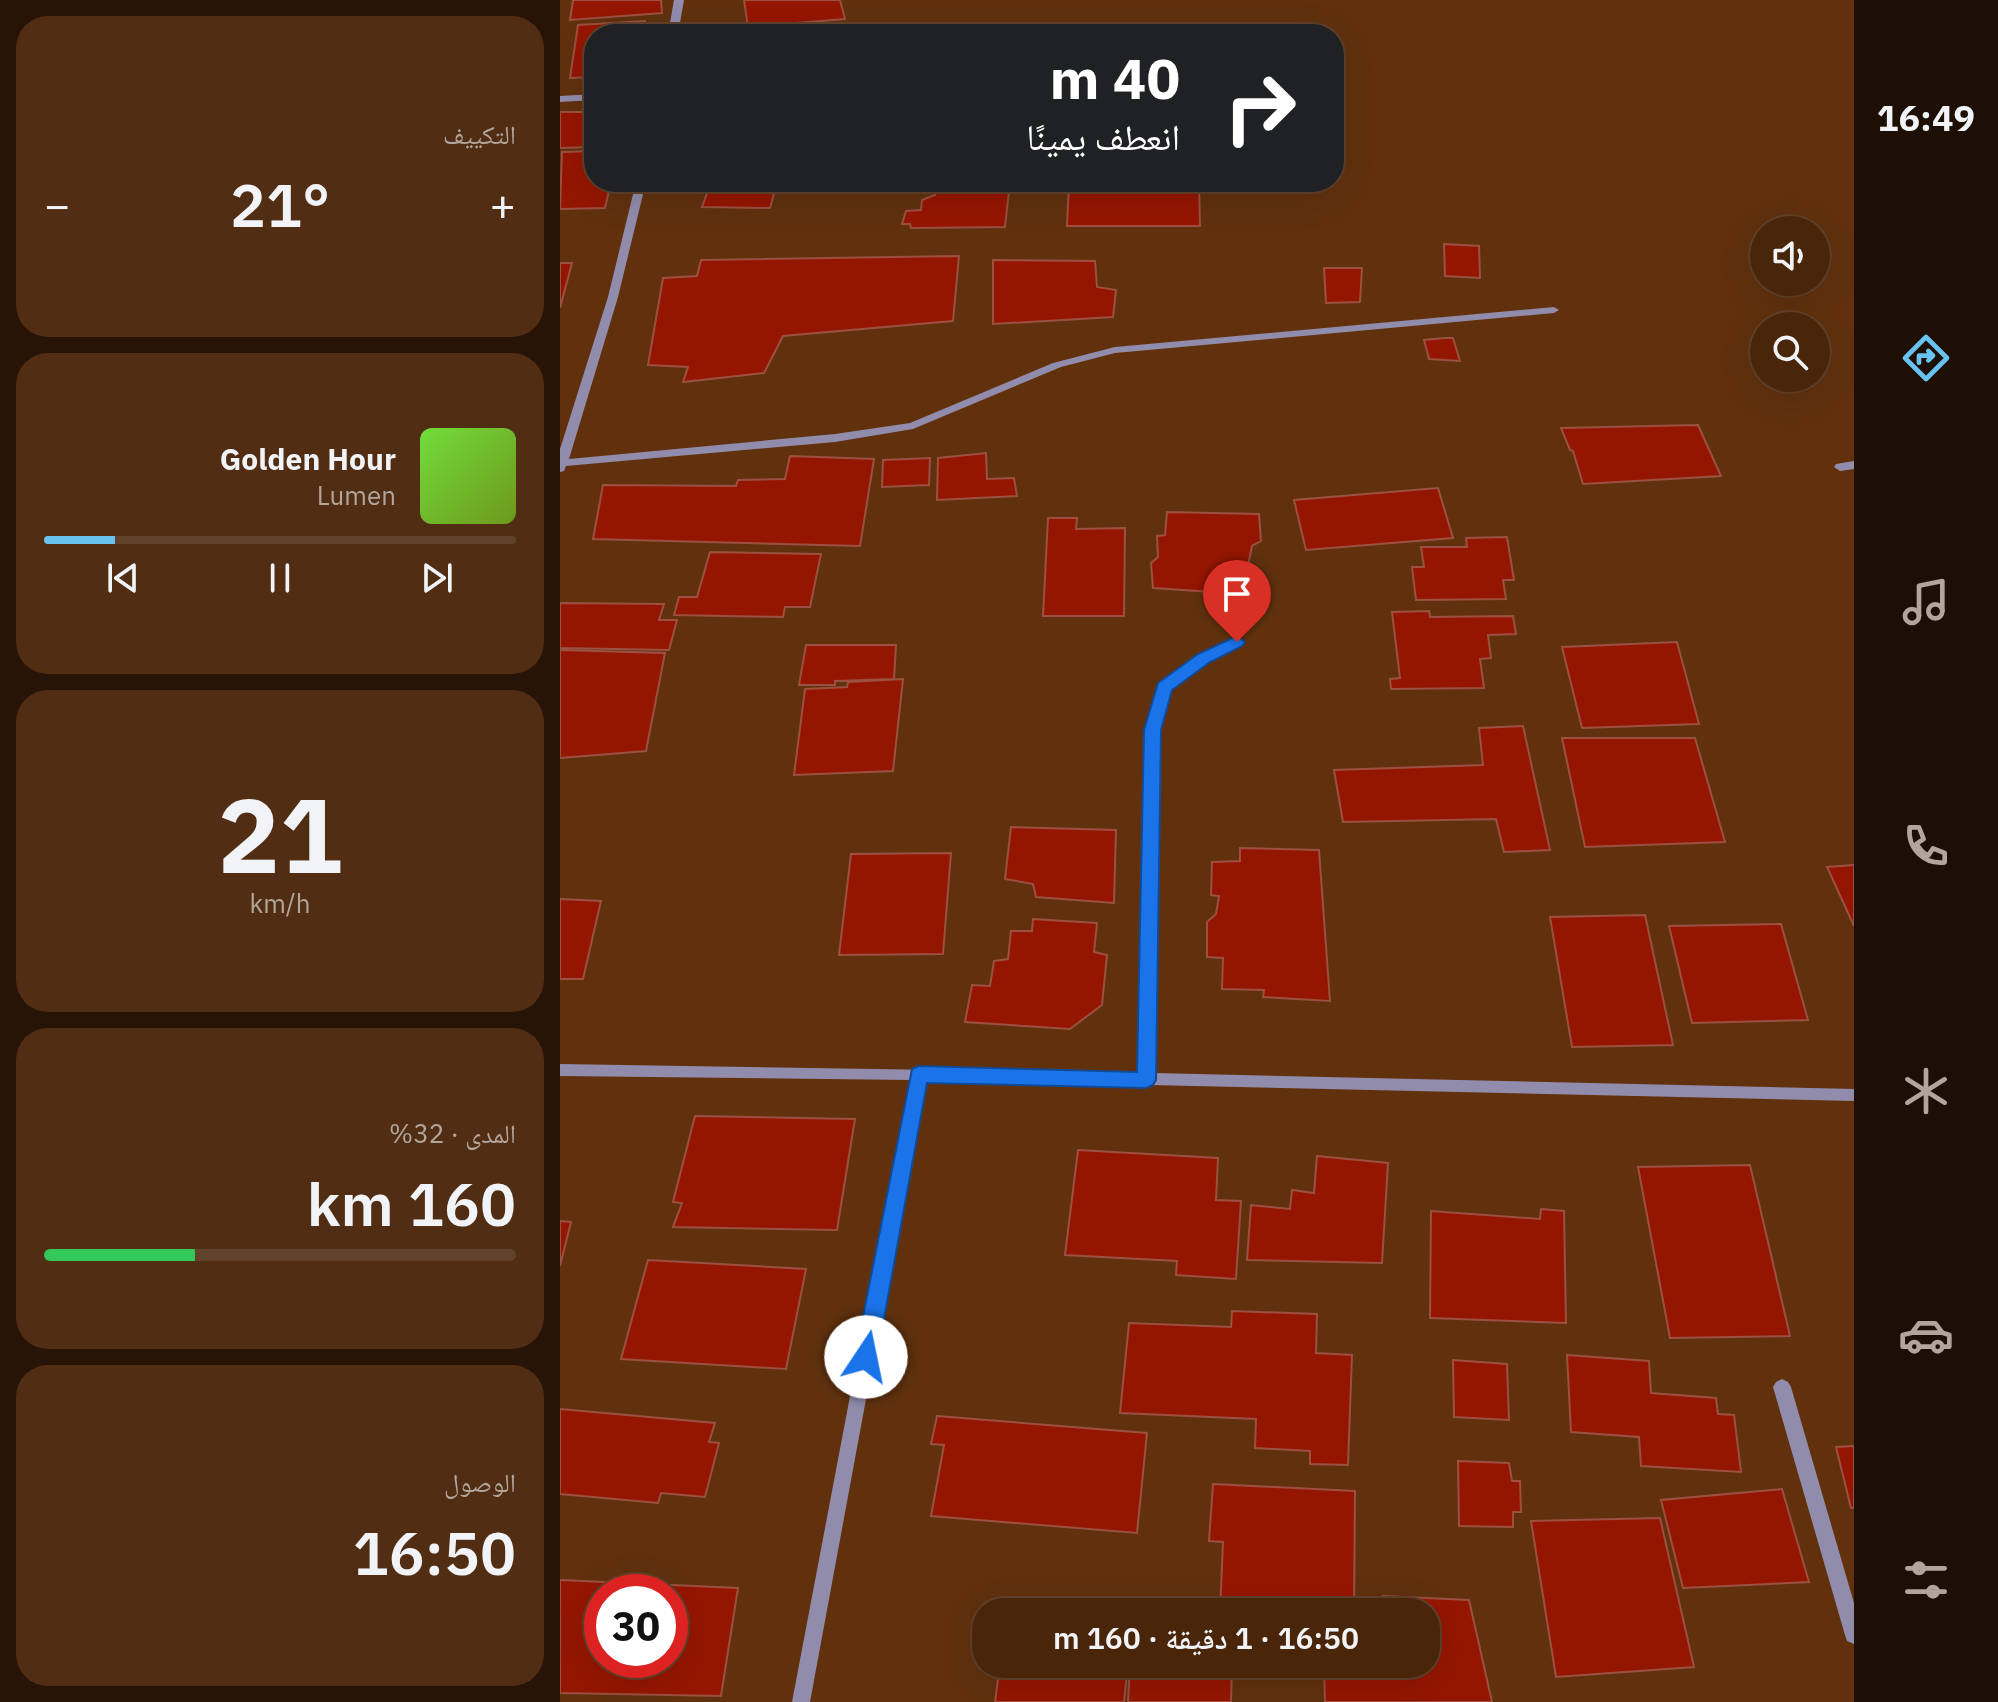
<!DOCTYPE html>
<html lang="ar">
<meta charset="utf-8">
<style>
body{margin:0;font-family:"IBM Plex Sans","Noto Naskh Arabic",sans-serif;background:#502d13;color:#f1f3f6;direction:rtl;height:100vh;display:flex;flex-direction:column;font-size:30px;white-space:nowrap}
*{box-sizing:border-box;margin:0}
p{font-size:26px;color:#b1a59c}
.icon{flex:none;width:44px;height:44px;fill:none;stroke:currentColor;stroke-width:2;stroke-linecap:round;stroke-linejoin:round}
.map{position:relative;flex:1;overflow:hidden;direction:ltr}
.panel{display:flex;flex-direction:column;gap:16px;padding:16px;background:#281406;width:560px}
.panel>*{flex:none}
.banner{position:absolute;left:24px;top:24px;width:760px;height:168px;border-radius:32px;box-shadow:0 8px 32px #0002,0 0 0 2px #61422b;direction:rtl;background:#202124;color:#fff;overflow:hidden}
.buttons{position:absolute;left:1190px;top:216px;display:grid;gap:16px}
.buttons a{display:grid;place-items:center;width:80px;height:80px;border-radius:50%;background:#49250a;box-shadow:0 8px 32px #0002,0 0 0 2px #61422b;font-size:40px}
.speed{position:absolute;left:24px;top:1574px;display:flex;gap:16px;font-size:40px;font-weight:700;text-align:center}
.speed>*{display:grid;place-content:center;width:104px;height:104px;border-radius:50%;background:#49250a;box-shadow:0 8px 32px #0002,0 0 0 2px #61422b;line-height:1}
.speed .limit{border:12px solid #d22;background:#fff;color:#111}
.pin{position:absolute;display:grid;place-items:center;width:68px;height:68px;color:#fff;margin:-82px -34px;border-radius:50% 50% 50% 0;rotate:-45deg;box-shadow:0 0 8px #0007}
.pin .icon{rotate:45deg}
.me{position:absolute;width:88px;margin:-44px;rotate:11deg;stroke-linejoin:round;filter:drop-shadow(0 0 6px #0008)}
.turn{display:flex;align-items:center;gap:28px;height:168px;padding:0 32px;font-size:36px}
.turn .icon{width:104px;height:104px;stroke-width:2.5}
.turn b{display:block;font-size:56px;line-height:68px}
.big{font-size:60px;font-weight:600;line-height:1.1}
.panel .widget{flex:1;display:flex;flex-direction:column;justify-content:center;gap:12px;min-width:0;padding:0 28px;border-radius:32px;background:#502d13}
.panel .dial{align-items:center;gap:0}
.dial b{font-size:104px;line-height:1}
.song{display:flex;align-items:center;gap:24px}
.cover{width:96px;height:96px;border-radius:12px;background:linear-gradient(135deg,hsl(100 70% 55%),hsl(80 70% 35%))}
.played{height:8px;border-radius:4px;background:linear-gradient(90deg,#69c3f1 15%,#61422b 15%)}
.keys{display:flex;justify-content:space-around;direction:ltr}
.heat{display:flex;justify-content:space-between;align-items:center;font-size:44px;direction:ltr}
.charge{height:12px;border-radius:6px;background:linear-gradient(90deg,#34c759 32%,#61422b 0)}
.trip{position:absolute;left:412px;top:1598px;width:468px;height:80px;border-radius:32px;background:#49250a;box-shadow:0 8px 32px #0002,0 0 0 2px #61422b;font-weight:600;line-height:80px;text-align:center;direction:rtl}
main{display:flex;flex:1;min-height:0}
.tab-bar{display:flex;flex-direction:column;width:144px;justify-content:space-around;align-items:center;background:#1d0f04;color:#b1a59c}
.tab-bar .icon{width:56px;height:56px}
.tab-bar .on{color:#69c3f1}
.tab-bar b{font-size:36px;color:#f1f3f6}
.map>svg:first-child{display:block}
.building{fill:#951600;stroke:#9b5041;stroke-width:2;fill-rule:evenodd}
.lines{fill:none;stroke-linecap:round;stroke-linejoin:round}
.minor{fill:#918cac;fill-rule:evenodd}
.route{fill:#1a73e8;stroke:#114b97;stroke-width:2}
</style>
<main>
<nav class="tab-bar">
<b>16:49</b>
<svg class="icon on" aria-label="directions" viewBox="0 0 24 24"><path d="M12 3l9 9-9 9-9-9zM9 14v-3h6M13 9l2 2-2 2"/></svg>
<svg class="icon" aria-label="music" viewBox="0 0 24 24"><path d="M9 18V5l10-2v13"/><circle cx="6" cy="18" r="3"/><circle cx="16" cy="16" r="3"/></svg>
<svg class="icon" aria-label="phone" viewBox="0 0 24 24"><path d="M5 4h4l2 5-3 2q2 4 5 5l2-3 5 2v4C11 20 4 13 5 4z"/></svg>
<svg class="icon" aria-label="climate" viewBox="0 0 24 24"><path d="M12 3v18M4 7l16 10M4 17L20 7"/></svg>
<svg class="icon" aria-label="car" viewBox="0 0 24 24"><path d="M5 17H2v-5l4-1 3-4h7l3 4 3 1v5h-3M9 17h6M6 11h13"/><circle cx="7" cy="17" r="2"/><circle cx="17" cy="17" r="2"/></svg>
<svg class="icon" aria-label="filters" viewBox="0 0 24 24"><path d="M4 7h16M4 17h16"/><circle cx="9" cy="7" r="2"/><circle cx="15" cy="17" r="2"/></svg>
</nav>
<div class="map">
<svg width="1294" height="1702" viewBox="0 0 1294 1702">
<rect width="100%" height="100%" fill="#61310e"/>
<path class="building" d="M 13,0 L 101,0 L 102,13 L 10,20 Z
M 184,0 L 280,0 L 285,19 L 188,27 Z
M 85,21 L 84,34 L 34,34 L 34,77 L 10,78 L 18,25 Z
M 0,112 L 34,112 L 34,147 L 0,148 Z
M 34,151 L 34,182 L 51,182 L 45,208 L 0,209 L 2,152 Z
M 151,182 L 217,182 L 210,208 L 142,207 Z
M 377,182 L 450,182 L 445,227 L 351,228 L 350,224 L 342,224 L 346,211 L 361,210 L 362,200 L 375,195 Z
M 509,182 L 639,182 L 640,226 L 507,226 Z
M 884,244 L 919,246 L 920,278 L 885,276 Z
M 399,256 L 393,321 L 223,336 L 204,373 L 123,382 L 128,367 L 88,365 L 103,278 L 137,276 L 141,260 Z
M 433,260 L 535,261 L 537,287 L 556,290 L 553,317 L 433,324 Z
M 0,263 L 12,263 L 0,308 Z
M 764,268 L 802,268 L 800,302 L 766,303 Z
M 885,338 L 893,338 L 900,361 L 869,359 L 864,340 Z
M 1138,425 L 1161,476 L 1023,484 L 1013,451 L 1010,450 L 1001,428 Z
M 426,453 L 427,479 L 454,478 L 457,496 L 377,500 L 378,458 Z
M 230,456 L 314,459 L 300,546 L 33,539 L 43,485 L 176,486 L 178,480 L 225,479 Z
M 370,458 L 369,485 L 322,487 L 323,460 Z
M 878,488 L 893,538 L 746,550 L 734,500 Z
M 607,512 L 699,514 L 701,541 L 692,546 L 682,594 L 593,588 L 591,563 L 598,557 L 597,536 L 605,535 Z
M 488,518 L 517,518 L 516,529 L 565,528 L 564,616 L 483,616 Z
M 947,537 L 954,580 L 943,580 L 946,599 L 856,600 L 852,567 L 864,567 L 861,547 L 907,547 L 906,538 Z
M 150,552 L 261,554 L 250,607 L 225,607 L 223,617 L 114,615 L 119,597 L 137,597 Z
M 0,603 L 104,604 L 99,620 L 117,620 L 109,650 L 0,648 Z
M 869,611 L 870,617 L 953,616 L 956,634 L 928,635 L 931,658 L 920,659 L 924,688 L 831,689 L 830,679 L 840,678 L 832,612 Z
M 1117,642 L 1139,724 L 1022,728 L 1002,647 Z
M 246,645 L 336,645 L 334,679 L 275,681 L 275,685 L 239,685 Z
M 0,650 L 105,653 L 86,751 L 0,758 Z
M 343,679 L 333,771 L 234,775 L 245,689 L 287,687 L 288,682 Z
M 963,726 L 990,850 L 944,852 L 936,819 L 783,822 L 774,770 L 923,765 L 919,728 Z
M 1002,738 L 1135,738 L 1165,842 L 1025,847 Z
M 451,827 L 556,830 L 554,903 L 476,897 L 473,884 L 445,879 Z
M 680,848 L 759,850 L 770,1001 L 703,997 L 704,990 L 662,989 L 663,958 L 647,957 L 647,922 L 656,914 L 659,896 L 651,895 L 652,862 L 680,861 Z
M 391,853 L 383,954 L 279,955 L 291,854 Z
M 1294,865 L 1294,926 L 1267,867 Z
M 0,899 L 41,901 L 23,979 L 0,979 Z
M 1085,915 L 1113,1045 L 1012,1047 L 990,917 Z
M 473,919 L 537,923 L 534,952 L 547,955 L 542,1005 L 510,1029 L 405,1022 L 412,985 L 430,986 L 434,961 L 448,959 L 451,931 L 472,931 Z
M 1221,924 L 1248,1020 L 1132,1023 L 1109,926 Z
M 135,1116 L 295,1119 L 277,1230 L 113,1227 L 122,1203 L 113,1202 Z
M 518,1150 L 658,1158 L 656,1200 L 681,1201 L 676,1279 L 616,1275 L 617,1261 L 505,1255 Z
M 757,1156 L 828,1163 L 822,1263 L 687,1260 L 691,1205 L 730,1209 L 732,1190 L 754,1193 Z
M 1190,1165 L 1230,1336 L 1110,1338 L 1078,1167 Z
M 981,1209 L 1004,1211 L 1006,1323 L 870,1318 L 871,1211 L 980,1219 Z
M 0,1221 L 11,1222 L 0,1266 Z
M 88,1260 L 246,1269 L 226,1369 L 61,1359 Z
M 672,1311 L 757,1314 L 756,1353 L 792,1355 L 788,1465 L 750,1464 L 750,1451 L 695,1448 L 696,1419 L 560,1413 L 569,1323 L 671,1327 Z
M 1007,1355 L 1089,1361 L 1091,1393 L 1156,1398 L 1158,1414 L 1174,1415 L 1181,1472 L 1081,1466 L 1079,1437 L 1011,1432 Z
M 893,1360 L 947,1364 L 949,1420 L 894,1417 Z
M 0,1409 L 155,1423 L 149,1442 L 159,1443 L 145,1497 L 101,1493 L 98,1503 L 0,1494 Z
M 377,1416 L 587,1433 L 577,1533 L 371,1516 L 384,1445 L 371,1444 Z
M 1294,1446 L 1294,1508 L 1291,1508 L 1276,1447 Z
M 898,1461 L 949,1463 L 952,1481 L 960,1481 L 961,1512 L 953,1512 L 953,1527 L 899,1526 Z
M 653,1484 L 795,1491 L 794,1612 L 660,1612 L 663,1542 L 649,1541 Z
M 1222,1489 L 1249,1582 L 1123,1588 L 1101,1500 Z
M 1100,1518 L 1134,1667 L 996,1677 L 971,1521 Z
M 0,1580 L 178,1588 L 161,1696 L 0,1693 ZM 42,1592 L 110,1592 L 110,1660 L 42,1660 Z
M 823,1596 L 909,1600 L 932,1702 L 765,1702 L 764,1664 L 866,1664 L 866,1612 L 823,1612 Z
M 440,1664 L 568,1664 L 564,1702 L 435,1702 Z
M 570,1664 L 672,1665 L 671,1702 L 568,1702 Z"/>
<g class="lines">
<path class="minor" d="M 114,0 L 124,0 L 118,34 L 108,34 Z
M 34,94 L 34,100 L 0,102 L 0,96 Z
M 76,182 L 86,182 L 58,297 L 9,459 L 275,434 L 350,423 L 493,363 L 555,347 L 994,307 L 999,310 L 994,313 L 555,353 L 501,367 L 353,429 L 275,442 L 6,466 L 4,471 L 0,472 L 0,449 L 48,297 Z
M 1294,461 L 1294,469 L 1280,471 L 1274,467 L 1276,464 Z
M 677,638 L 682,639 L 683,642 L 682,645 L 649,661 L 610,689 L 599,730 L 594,1073 L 1294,1089 L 1294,1101 L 365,1080 L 250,1702 L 232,1702 L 350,1080 L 0,1076 L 0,1064 L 578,1073 L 585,730 L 599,684 L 639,655 Z
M 1222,1379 L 1228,1382 L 1231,1387 L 1294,1603 L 1294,1644 L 1287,1641 L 1285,1635 L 1213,1387 L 1216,1382 Z"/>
</g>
<path class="route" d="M 677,636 L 685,642 L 682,646 L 650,662 L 612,690 L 601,730 L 596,1080 L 593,1085 L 586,1088 L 367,1083 L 317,1357 L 313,1364 L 306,1367 L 298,1364 L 295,1357 L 352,1069 L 359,1066 L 577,1072 L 584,730 L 598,683 L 638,654 Z"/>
</svg>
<div class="buttons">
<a><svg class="icon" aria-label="sound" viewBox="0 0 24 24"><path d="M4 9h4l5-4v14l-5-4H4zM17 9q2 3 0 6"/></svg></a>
<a><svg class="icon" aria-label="search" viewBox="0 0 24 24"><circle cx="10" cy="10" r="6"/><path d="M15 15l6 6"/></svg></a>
</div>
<div class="speed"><div class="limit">30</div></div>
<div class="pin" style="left:677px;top:642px;background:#d93025"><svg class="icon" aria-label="arrive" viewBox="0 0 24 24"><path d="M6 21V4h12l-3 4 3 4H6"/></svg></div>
<svg class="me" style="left:306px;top:1357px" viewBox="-20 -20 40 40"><circle r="19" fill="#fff"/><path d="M0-13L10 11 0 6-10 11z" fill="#1a73e8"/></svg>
<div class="trip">16:50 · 1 دقيقة · 160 m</div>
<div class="banner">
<div class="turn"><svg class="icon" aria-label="right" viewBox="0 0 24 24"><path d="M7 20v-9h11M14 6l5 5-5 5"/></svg><div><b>40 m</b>انعطف يمينًا</div></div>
</div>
</div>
<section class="panel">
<div class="widget"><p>التكييف</p>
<div class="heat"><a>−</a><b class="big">21°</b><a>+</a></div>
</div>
<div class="widget">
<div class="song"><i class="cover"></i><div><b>Golden Hour</b><p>Lumen</p></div></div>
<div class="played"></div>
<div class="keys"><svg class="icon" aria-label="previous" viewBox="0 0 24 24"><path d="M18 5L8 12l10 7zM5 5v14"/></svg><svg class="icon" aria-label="pause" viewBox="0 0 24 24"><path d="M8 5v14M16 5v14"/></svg><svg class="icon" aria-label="next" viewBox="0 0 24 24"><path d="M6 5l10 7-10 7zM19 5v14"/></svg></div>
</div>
<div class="widget dial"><b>21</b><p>km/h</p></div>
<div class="widget"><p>المدى · 32%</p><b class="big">160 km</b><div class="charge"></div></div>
<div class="widget"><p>الوصول</p><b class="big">16:50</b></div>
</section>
</main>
